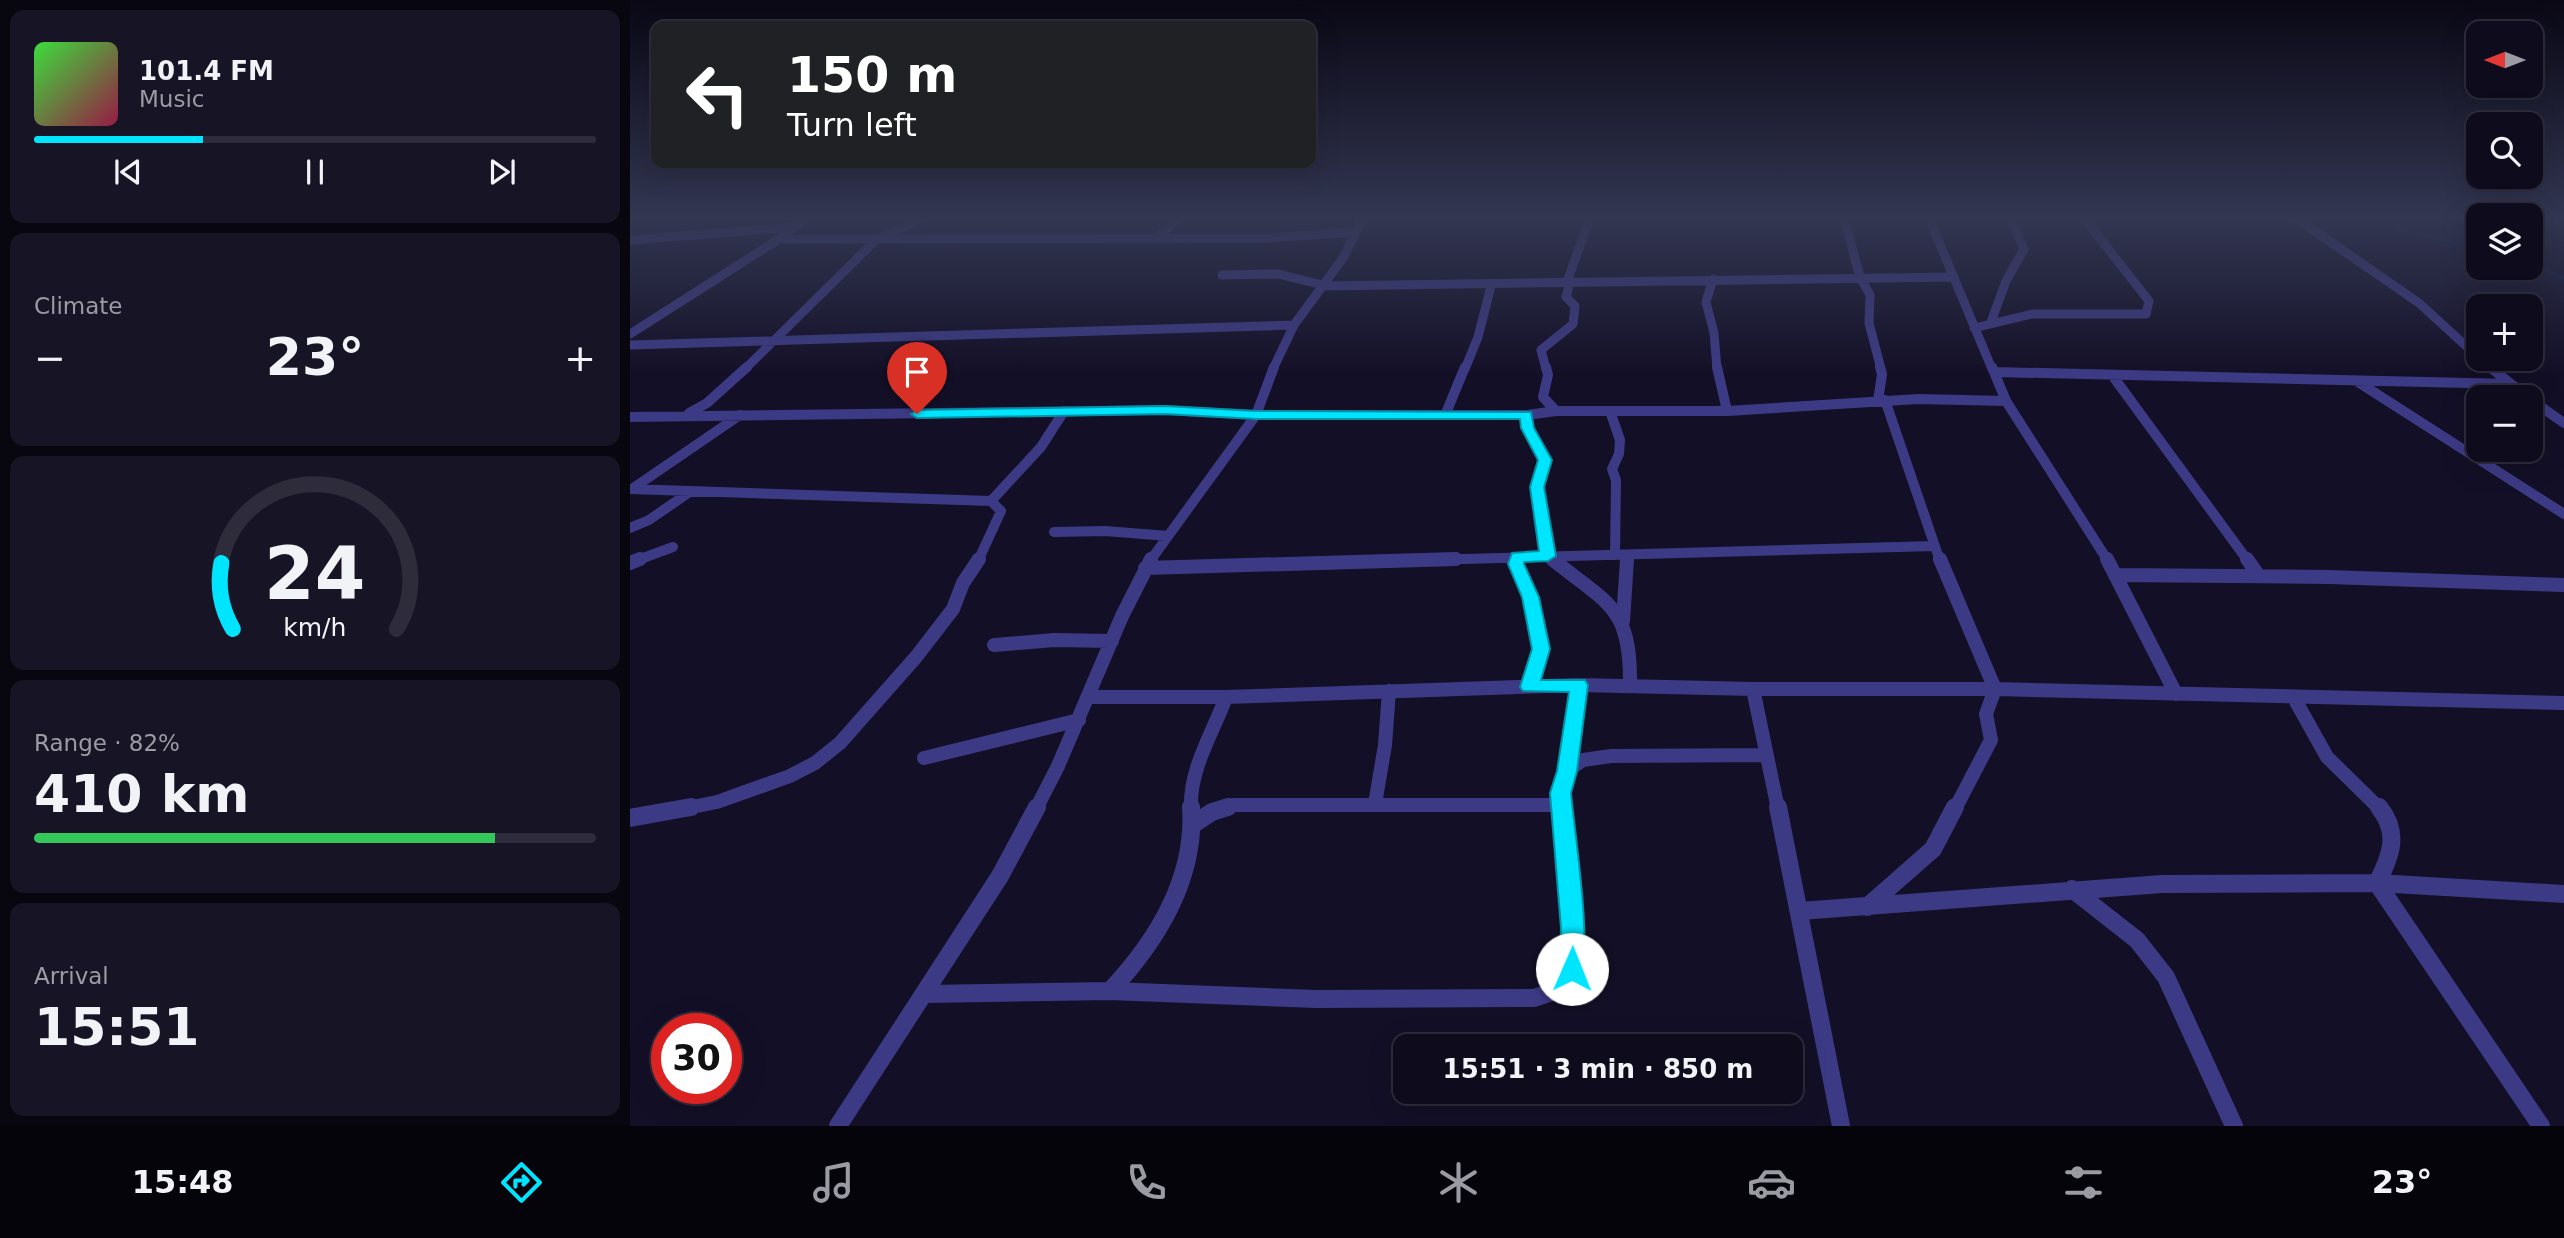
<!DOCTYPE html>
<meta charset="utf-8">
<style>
body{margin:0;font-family:"DejaVu Sans",sans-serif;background:#171425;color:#f1f3f6;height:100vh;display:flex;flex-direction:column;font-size:26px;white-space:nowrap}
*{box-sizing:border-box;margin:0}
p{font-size:23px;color:#9b9ba3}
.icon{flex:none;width:38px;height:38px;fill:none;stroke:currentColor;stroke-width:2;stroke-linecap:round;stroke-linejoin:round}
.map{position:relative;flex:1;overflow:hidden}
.drawer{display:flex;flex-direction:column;gap:10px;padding:10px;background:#08060f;width:630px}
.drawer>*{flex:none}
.top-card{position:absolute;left:21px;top:21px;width:665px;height:147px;border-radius:14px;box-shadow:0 7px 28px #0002,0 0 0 2px #2e2b3b;background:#202124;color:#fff;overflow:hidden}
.needle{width:46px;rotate:270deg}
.fabs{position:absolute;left:1836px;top:21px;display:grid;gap:14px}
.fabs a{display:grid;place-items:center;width:77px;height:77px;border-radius:14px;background:#0e0b1c;box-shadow:0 7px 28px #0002,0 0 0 2px #2e2b3b;font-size:35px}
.speed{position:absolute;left:21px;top:1013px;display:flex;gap:14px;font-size:35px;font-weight:700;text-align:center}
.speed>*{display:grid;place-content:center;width:91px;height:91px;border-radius:50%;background:#0e0b1c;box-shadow:0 7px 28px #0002,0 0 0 2px #2e2b3b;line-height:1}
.speed .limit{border:10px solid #d22;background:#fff;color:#111}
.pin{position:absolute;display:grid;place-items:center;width:60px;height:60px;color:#fff;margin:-72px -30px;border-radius:50% 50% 50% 0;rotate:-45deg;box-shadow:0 0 7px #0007}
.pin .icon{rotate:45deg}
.me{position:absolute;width:77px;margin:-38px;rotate:1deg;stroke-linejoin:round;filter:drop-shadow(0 0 5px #0008)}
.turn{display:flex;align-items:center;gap:24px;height:147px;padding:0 21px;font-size:32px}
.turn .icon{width:91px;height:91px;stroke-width:2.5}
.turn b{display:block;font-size:49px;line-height:60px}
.big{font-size:52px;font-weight:600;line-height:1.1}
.drawer .widget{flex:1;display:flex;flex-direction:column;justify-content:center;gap:10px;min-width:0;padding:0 24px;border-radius:14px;background:#171425}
.drawer .dial{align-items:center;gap:0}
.dial svg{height:182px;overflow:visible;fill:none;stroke:#2e2b3b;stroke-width:7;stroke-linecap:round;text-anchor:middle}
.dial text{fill:#f1f3f6;stroke:none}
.song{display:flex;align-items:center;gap:21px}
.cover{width:84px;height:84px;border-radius:10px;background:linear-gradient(135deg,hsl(120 70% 55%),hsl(340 70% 35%))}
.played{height:7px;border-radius:4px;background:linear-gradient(90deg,#00e5ff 30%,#2e2b3b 30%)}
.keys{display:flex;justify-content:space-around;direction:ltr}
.heat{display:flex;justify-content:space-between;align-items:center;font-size:38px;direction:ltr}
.charge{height:10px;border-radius:5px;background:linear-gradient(90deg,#34c759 82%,#2e2b3b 0)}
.trip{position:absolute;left:763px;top:1034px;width:410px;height:70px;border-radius:14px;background:#0e0b1c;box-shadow:0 7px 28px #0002,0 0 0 2px #2e2b3b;font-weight:600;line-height:70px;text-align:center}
.tab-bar{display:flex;height:112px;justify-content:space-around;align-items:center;background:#06040b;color:#9b9ba3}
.tab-bar .icon{width:49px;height:49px}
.tab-bar .active{color:#00e5ff}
.tab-bar b{font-size:32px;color:#f1f3f6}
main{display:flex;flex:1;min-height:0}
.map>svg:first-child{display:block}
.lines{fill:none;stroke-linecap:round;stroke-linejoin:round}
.stream{stroke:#0a1f44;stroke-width:2.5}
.minor-far3{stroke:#3d3a85;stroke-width:9}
.minor-far2{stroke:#3d3a85;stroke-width:10}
.minor-far1{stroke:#3d3a85;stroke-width:14}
.minor{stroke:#3d3a85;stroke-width:18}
.route{fill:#00e5ff;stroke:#0095a6;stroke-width:2}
</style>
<main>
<section class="drawer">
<div class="widget">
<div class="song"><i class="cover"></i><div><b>101.4 FM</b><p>Music</p></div></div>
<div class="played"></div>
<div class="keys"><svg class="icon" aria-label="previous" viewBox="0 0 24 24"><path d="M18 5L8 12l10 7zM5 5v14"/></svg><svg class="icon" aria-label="pause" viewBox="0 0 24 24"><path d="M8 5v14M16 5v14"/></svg><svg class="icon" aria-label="next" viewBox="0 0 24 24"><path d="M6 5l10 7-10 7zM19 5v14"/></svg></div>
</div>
<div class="widget"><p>Climate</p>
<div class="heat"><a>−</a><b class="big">23°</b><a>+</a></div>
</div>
<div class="widget dial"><svg viewBox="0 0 100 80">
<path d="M14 69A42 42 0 1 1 86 69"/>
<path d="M14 69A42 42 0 0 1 9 40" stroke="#00e5ff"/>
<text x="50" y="56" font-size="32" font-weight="700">24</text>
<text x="50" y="72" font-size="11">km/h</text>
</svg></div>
<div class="widget"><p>Range · 82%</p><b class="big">410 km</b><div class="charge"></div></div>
<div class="widget"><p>Arrival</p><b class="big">15:51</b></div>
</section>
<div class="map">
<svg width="1934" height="1126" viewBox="0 0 1934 1126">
<rect width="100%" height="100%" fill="#130f26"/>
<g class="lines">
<path class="stream" d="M 1768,218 L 1768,228 L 1836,245 L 1839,254 L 1848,258
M 1895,268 L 1912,269 L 1934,278"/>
<path class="minor-far3" d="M 1214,218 L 1230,277 L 1240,295 L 1239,323 L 1251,369
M 1299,218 L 1362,369
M 1666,218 L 1789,303 L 1848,357
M 529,237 L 548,218
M 149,239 L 638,238 L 726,232
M 0,240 L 166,227
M 592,275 L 648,274 L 693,285
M 1083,279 L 1076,302 L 1084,333 L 1087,369
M 937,282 L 960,218
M 692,286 L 1324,277
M 1361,322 L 1376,281 L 1394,249 L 1380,218
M 1344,328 L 1402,314 L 1516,314 L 1519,301 L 1454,218
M 0,334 L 149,239 L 175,218
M 0,345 L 664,325
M 1850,359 L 1862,369
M 115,369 L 246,240 L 293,218
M 643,369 L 664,325 L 713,258 L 733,218
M 835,369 L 848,337 L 861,286
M 916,369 L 911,350 L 943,324 L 945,306 L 936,297 L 940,282"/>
<path class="minor-far2" d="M 916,367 L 918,375 L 913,397 L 926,411
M 1087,367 L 1097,411
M 1362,367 L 1376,401 L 1478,561
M 1860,367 L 1881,384
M 1365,372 L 1881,384 L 1899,397
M 1482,375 L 1618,561
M 1728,382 L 1934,514
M 1900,399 L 1934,423
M 1255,400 L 1310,561
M 1248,401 L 1252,374 L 1250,367
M 980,411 L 990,440 L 989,454 L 982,469 L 986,480 L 985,555
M 59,413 L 77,403 L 117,367
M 816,413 L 835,367
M 897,415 L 897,428 L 915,460 L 907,487 L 918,556 L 924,561
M 0,417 L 535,410 L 626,415 L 897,415 L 926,411 L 1097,411 L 1288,399 L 1376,401
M 0,489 L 361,501
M 2,489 L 110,415
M 0,528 L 19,520 L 61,491
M 424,532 L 475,531 L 538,536
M 5,561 L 43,547
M 348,561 L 371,511 L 361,501 L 411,447 L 434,411
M 520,561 L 626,415 L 644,367
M 763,561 L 1304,546
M 886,561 L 887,557
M 997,561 L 997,555"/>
<path class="minor-far1" d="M 887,559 L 886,564 L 900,597 L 911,649 L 899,686
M 922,559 C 979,605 1001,606 1000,686
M 1310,559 L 1365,689 L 1356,714 L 1361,740 L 1325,809
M 1477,559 L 1546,694
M 1617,559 L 1629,576
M 0,563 L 10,559
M 515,568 L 826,559
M 1487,575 L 1699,577 L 1934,585
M 993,621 L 997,559
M 364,645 L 424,640 L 482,641
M 1123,689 L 1148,809
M 459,697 L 596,697 L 949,685 L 1123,689 L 1365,689 L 1934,703
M 1664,698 L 1697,757 L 1750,809
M 294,758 L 449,720
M 937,771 L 949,685
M 745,804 L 755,745 L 759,691
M 52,809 L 87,802 L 160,776 L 185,763 L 210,743 L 286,657 L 323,609 L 333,583 L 349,559
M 406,809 L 428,766 L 492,616 L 521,559
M 561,809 C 559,769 583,733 596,697
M 592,809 L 603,805 L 931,805
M 931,809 L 930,793 L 937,771 L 953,760 L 981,756 L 1137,755"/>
<path class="minor" d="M 1148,807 L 1211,1126
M 1749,807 C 1770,833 1761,856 1747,883 L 1911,1126
M 0,818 L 61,807
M 562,825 L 582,812 L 598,807
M 1442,889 L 1507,940 L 1536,977 L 1604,1126
M 1237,907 L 1303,849 L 1325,807
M 1170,911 L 1532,884 L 1747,883 L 1934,894
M 480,991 C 527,941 566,879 561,807
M 295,994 L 480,991 L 686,999 L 904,998 L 928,990 L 942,969 L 942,928 L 931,807
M 208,1126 L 370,876 L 407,807"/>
</g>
<linearGradient id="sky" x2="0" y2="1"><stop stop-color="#0a0815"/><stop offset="0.58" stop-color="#333752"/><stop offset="1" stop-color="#333752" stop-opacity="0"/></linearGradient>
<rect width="1934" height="376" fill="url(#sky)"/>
<path class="route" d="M 535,406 L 626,411 L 901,412 L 904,428 L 922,460 L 914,487 L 926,556 L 918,561 L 894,562 L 894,564 L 909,597 L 920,649 L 911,680 L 955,680 L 958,685 L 947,771 L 941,793 C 944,829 963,949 950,977 L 942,980 L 934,977 L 930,969 L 931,928 L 920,793 L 927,771 L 939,692 L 893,691 L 890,687 L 902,649 L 892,597 L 878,564 L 882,553 L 909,551 L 900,487 L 908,460 L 891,428 L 890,419 L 626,419 L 535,414 L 287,418 L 281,414 L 287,410 Z"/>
</svg>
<div class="fabs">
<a><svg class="needle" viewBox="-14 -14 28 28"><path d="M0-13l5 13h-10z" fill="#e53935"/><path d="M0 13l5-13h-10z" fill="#9b9ba3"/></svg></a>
<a><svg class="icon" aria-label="search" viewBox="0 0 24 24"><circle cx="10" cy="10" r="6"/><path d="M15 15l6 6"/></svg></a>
<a><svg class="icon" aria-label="layers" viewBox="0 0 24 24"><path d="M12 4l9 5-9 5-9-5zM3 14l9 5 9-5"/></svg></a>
<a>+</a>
<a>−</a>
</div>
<div class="speed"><div class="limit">30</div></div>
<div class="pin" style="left:287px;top:414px;background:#d93025"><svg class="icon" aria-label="arrive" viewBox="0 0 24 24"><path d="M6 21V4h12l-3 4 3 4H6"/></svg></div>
<svg class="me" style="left:942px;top:969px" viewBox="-20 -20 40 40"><circle r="19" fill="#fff"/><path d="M0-13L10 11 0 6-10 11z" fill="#00e5ff"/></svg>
<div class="trip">15:51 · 3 min · 850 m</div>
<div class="top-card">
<div class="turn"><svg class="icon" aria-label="left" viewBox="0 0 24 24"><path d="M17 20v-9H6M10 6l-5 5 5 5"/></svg><div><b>150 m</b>Turn left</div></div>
</div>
</div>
</main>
<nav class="tab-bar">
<b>15:48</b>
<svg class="icon active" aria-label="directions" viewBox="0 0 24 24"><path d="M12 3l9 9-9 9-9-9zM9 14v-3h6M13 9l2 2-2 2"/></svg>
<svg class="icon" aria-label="music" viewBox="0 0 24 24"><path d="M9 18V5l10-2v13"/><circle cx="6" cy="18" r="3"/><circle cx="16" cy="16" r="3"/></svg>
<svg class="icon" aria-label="phone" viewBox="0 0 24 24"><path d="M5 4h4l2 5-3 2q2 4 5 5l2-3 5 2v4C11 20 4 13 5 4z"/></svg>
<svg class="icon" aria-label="climate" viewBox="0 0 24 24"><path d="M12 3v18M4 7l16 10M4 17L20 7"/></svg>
<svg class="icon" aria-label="car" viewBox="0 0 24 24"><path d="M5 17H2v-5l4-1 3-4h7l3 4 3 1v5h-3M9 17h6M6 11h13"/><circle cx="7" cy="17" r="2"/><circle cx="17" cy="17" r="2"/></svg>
<svg class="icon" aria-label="filters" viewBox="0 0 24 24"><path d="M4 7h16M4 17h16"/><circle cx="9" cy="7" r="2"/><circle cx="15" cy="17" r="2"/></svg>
<b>23°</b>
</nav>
